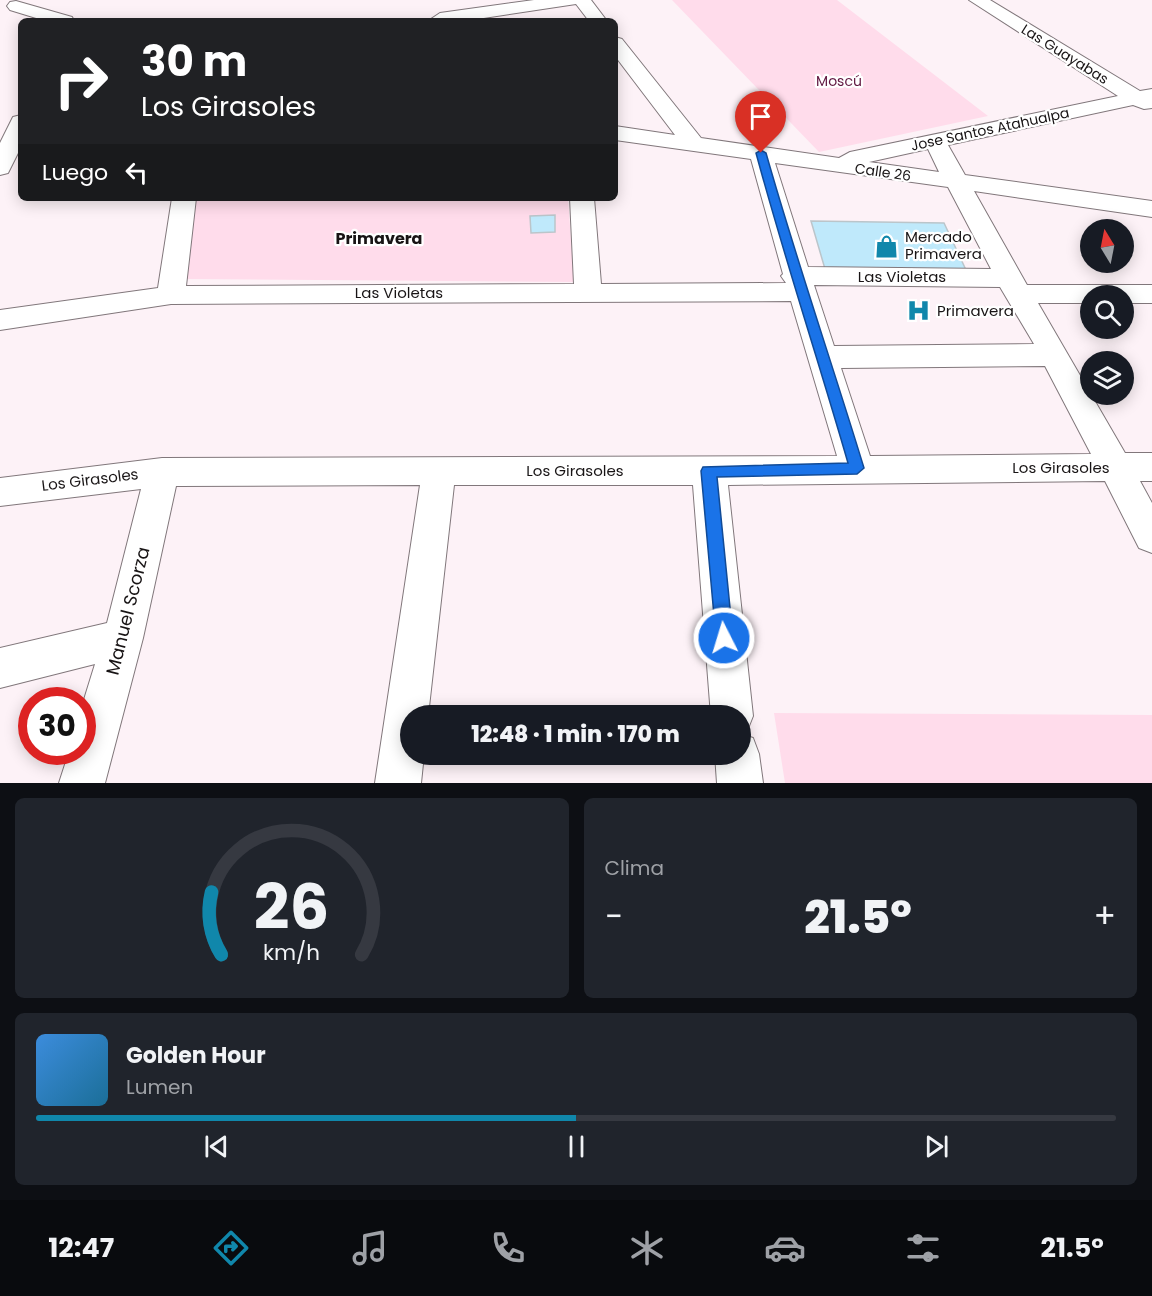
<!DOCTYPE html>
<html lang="es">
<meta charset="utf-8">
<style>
body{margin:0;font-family:Poppins,sans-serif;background:#20242c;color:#f1f3f6;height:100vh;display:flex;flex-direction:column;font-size:22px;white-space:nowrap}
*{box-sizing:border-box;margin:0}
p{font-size:20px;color:#9ea1a6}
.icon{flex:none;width:33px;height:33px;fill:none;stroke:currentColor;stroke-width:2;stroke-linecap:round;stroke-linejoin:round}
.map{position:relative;height:783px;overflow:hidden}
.panel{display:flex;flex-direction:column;gap:15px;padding:15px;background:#0d0f14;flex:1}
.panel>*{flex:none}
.hud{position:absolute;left:18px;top:18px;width:600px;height:183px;border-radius:9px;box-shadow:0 3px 15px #0003;background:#202124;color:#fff;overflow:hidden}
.needle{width:39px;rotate:350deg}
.tools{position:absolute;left:1080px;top:219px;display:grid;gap:12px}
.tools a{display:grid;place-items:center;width:54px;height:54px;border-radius:50%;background:#171b24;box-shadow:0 3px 15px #0003;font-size:30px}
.speed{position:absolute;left:18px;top:687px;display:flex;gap:12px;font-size:30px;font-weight:700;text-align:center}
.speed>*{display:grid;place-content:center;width:78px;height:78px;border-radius:50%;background:#171b24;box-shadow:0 3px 15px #0003;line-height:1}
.speed .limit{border:9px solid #d22;background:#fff;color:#111}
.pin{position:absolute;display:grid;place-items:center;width:51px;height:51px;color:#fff;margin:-62px -26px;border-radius:50% 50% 50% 0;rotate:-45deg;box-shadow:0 0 6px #0007}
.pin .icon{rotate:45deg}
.me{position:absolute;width:66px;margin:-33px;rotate:355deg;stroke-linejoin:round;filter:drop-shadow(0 0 4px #0008)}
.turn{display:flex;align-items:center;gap:21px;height:126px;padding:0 24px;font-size:27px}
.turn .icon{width:78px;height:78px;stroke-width:2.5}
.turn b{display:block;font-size:42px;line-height:51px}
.then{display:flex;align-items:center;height:57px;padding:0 24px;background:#0003;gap:12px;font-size:22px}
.big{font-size:45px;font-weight:800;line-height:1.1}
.panel .tile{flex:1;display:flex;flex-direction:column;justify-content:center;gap:9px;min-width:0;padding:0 21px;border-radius:9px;background:#20242c}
.panel .dial{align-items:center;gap:0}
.dial svg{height:156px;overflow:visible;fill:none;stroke:#363941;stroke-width:7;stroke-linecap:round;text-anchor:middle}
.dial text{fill:#f1f3f6;stroke:none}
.song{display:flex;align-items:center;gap:18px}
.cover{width:72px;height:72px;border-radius:9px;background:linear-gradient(135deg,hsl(210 70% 55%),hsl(200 70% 35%))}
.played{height:6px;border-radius:3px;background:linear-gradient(90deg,#1087ab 50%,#363941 50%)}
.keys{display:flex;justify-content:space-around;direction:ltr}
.heat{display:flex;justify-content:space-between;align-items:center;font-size:33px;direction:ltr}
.panel .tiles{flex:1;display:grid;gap:15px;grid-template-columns:1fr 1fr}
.tile:last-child{grid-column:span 2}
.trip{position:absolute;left:400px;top:705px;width:351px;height:60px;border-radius:30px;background:#171b24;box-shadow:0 3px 15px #0003;font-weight:800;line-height:60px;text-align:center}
.tabs{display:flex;height:96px;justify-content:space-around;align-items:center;background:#090b0e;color:#9ea1a6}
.tabs .icon{width:42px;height:42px}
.tabs .current{color:#1087ab}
.tabs b{font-size:27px;color:#f1f3f6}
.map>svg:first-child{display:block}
.green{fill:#ffdceb}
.building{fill:#bfe9fb;stroke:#bbc5ca;stroke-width:1.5}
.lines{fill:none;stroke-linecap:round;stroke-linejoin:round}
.street-casing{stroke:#81777b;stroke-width:2}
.street{fill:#fff;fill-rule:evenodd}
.route{fill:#1a73e8;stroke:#114b97;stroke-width:1.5}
.labels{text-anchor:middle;stroke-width:4.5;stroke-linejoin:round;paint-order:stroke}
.far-street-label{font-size:14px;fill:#181415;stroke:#fff}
.far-park-label{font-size:14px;fill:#601740;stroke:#fff}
.poi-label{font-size:15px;fill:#181415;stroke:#fff;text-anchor:start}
.street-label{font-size:15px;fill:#181415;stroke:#fff}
.neighbourhood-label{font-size:16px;font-weight:bold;fill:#181415;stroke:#fff}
.near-street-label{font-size:18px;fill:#181415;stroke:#fff}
</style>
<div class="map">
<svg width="1152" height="783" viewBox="0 0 1152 783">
<rect width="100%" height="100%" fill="#fdf2f7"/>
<path class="green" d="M 672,0 L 837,0 L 988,116 L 819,152 Z
M 196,198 L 568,198 L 574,282 L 184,279 Z
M 774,713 L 1152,715 L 1152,783 L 785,783 Z"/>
<path class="building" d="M 555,215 L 555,232 L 531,233 L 530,216 Z
M 811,221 L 944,223 L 966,270 L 825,269 Z"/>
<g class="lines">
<defs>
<path id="street" d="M 534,0 L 591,0 L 607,21 L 589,21 L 576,4 L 464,21 L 431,19 L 440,13 Z
M 969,0 L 990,0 L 1140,91 L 1152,89 L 1152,108 L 1144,109 L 1133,105 L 948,145 L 965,175 L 1152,201 L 1152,217 L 974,191 L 1027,285 L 1152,285 L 1152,303 L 1124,303 L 1124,296 L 1090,296 L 1090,303 L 1038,303 L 1125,453 L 1152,453 L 1152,481 L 1140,481 L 1152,503 L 1152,553 L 1139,548 L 1105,481 L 728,485 L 753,716 L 747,731 L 741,734 L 753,738 L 759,754 L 763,783 L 717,783 L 715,754 L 741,754 L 741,716 L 711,716 L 693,485 L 454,485 L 428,716 L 411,716 L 411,754 L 424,754 L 421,783 L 375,783 L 420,485 L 176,486 L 143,638 L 105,783 L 59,783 L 69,752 L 82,752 L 82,706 L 95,664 L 0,688 L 0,648 L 107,623 L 141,489 L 0,506 L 0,478 L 162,458 L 837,456 L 791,301 L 171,304 L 0,330 L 0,310 L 158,288 L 172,198 L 196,198 L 186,286 L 574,284 L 570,198 L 594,198 L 601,284 L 786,283 L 781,276 L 783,274 L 751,159 L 615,140 L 615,126 L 675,135 L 615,56 L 615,37 L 622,39 L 701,138 L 839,158 L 850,152 L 1118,96 ZM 928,149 L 939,172 L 869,162 ZM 775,163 L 948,187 L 991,269 L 808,267 ZM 814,285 L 1000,287 L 1034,344 L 834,346 ZM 1045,366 L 1091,454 L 870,456 L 841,368 Z
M 16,1 L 72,17 L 74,21 L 46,21 L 10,10 L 7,6 L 10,2 Z
M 21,115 L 21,147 L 8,173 L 0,175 L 0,143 L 13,117 Z"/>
</defs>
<use href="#street" class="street-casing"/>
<use href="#street" class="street"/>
</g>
<path class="route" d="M 761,150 L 766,153 C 796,259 832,363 864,468 L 857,474 L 717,477 L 733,638 L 731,643 L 724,646 L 718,643 L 716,638 L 701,471 L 703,467 L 848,463 C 818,359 784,257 756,153 Z"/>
<defs>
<symbol id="shop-bare" viewBox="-9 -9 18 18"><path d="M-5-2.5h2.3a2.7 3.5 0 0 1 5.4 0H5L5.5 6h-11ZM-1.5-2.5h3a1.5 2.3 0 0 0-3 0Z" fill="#1087ab" stroke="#fff" stroke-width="2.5" paint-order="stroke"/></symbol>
<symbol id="hospital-bare" viewBox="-9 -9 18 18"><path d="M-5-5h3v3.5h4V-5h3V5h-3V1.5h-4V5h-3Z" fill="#1087ab" stroke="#fff" stroke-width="2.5" paint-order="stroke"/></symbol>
</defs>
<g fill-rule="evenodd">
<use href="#shop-bare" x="870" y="230" width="33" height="33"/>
<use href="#hospital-bare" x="902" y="294" width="33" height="33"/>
</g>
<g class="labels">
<g class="far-street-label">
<text transform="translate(1065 54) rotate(32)" y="5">Las Guayabas</text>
<text transform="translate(990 129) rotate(-12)" y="5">Jose Santos Atahualpa</text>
<text transform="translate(883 172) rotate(8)" y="5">Calle 26</text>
</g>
<g class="far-park-label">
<text x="839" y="86">Moscú</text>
</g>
<g class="poi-label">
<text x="905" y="242">Mercado<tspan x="905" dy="17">Primavera</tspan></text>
<text x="937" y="316">Primavera</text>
</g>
<g class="street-label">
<text x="902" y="282">Las Violetas</text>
<text x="399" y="298">Las Violetas</text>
<text x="1061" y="473">Los Girasoles</text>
<text x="575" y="476">Los Girasoles</text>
<text transform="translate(90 480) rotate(-7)" y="5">Los Girasoles</text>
</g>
<g class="neighbourhood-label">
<text x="379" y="244">Primavera</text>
</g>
<g class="near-street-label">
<text transform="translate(128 611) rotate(-76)" y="6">Manuel Scorza</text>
</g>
</g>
</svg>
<div class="tools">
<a><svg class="needle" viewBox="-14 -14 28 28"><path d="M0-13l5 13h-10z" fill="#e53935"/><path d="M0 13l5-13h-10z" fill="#9ea1a6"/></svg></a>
<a><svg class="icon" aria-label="search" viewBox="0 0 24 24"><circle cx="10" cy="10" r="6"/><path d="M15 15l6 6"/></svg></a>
<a><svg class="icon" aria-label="layers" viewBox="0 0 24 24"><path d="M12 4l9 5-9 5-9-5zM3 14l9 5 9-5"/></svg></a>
</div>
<div class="speed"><div class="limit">30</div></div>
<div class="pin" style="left:761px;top:153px;background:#d93025"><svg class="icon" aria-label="arrive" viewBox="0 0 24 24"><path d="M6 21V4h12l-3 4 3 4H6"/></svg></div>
<svg class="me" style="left:724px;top:638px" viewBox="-20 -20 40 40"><circle r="17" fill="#1a73e8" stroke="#fff" stroke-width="3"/><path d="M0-11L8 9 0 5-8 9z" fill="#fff"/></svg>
<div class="trip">12:48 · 1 min · 170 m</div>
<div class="hud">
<div class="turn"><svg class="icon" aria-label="right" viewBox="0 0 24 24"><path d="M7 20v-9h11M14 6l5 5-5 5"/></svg><div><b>30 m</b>Los Girasoles</div></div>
<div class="then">Luego<svg class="icon" aria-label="left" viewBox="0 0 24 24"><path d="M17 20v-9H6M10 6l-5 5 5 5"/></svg></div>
</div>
</div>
<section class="panel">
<div class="tiles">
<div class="tile dial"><svg viewBox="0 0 100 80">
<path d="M14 69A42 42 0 1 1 86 69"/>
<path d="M14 69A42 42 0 0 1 9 37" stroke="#1087ab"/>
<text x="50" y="56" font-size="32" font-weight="700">26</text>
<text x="50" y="72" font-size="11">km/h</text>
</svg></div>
<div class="tile"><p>Clima</p>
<div class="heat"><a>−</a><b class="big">21.5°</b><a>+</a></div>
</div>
<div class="tile">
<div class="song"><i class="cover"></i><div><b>Golden Hour</b><p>Lumen</p></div></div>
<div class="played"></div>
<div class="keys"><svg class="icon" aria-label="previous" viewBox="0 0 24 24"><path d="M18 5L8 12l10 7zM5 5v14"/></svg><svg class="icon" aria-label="pause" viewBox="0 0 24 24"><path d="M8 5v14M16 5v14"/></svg><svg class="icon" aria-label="next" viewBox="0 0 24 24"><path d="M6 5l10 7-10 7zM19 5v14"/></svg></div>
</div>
</div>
</section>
<nav class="tabs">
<b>12:47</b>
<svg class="icon current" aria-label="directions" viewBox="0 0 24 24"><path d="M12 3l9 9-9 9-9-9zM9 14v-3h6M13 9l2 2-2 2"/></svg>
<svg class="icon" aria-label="music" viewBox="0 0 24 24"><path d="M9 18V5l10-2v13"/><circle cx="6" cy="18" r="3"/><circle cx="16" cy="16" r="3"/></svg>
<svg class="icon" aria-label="phone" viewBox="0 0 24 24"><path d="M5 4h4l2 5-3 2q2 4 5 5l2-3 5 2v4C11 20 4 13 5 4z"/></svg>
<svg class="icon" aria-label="climate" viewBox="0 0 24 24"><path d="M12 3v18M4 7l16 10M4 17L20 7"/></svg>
<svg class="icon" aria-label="car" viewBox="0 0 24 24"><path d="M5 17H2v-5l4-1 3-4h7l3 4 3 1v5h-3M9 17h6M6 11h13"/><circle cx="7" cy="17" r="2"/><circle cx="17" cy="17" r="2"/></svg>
<svg class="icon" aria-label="filters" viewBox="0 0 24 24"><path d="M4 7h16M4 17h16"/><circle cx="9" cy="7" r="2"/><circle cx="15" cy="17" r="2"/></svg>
<b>21.5°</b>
</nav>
